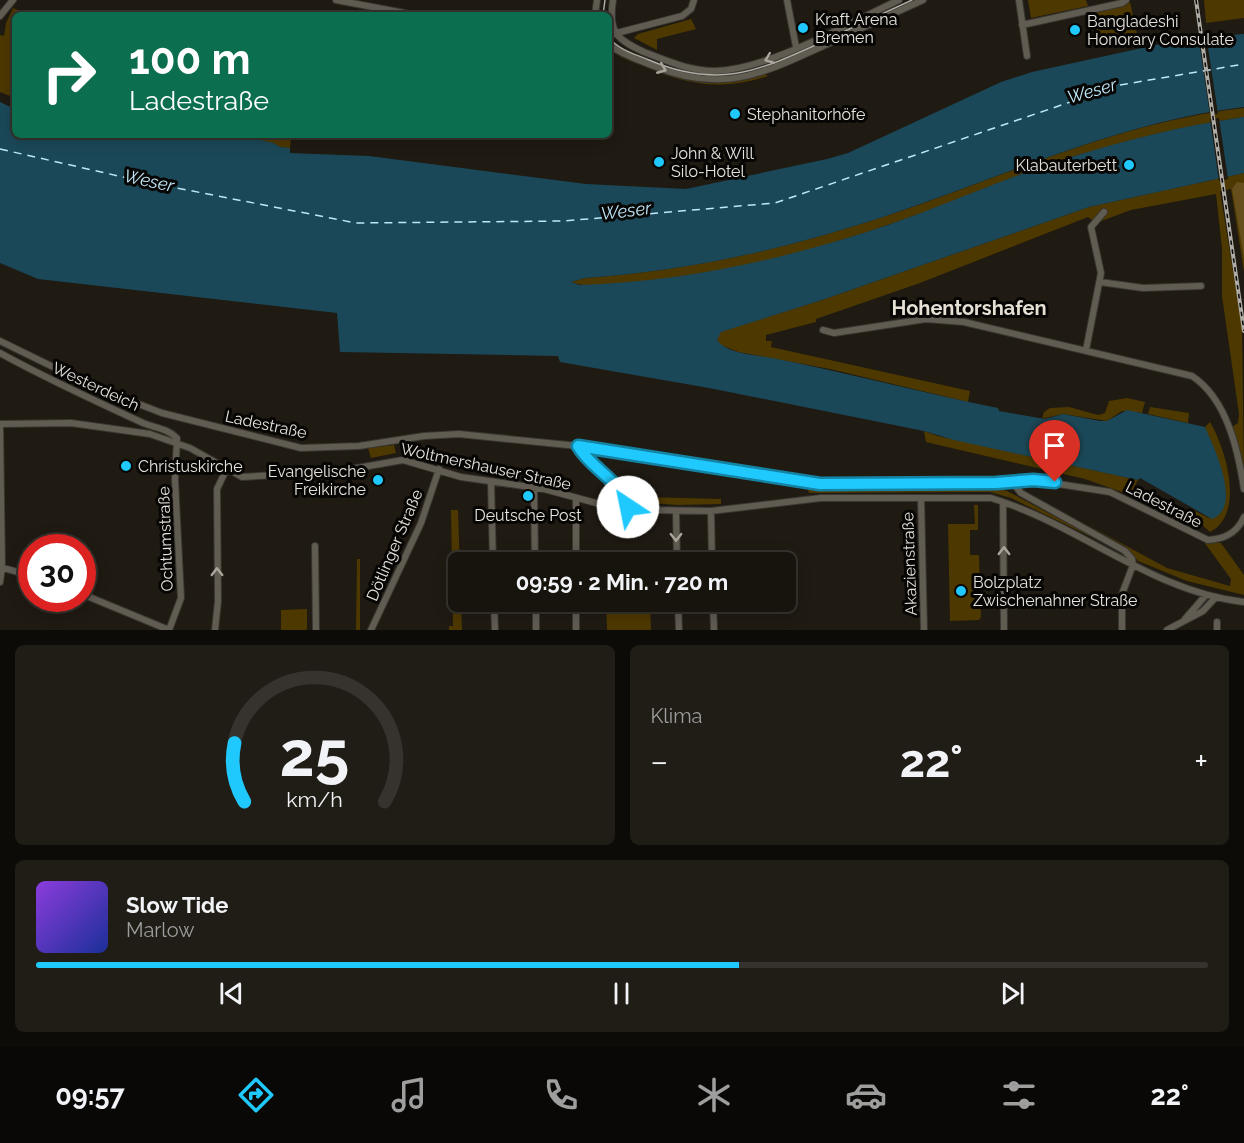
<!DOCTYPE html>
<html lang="de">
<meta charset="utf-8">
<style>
body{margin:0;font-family:Raleway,sans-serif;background:#201d17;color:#f1f3f6;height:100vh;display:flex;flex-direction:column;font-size:22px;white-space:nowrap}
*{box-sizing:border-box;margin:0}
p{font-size:20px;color:#9e9e9e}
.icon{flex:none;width:33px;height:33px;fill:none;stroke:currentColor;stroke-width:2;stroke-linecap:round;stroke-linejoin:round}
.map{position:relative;height:630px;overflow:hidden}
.side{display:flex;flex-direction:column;gap:15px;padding:15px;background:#0d0b08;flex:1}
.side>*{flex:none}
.guide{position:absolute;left:12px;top:12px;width:600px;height:126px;border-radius:9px;box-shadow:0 3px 15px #0003,0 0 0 2px #36332e;background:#0b6e4f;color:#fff;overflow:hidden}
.speed{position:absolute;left:18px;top:534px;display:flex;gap:12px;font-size:30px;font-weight:700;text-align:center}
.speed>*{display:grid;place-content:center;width:78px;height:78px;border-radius:50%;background:#17140e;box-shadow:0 3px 15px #0003,0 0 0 2px #36332e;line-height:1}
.speed .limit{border:9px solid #d22;background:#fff;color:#111}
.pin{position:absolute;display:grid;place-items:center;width:51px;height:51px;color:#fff;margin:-62px -26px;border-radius:50% 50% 50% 0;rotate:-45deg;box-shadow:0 0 6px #0007}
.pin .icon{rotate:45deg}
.me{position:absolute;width:66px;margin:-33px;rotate:326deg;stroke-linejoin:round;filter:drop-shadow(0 0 4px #0008)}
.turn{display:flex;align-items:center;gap:21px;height:126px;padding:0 18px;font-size:27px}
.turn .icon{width:78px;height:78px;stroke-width:2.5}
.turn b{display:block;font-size:42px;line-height:51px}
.big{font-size:45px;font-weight:700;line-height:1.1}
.side .tile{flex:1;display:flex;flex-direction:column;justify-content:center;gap:9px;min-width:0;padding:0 21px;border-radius:9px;background:#201d17}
.side .dial{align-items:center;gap:0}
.dial svg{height:156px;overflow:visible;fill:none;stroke:#36332e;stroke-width:7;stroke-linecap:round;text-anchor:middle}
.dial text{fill:#f1f3f6;stroke:none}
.song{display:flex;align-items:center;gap:18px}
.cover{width:72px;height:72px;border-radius:9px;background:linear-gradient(135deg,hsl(270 70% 55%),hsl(230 70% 35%))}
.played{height:6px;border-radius:3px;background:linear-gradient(90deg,#1fc9fd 60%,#36332e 60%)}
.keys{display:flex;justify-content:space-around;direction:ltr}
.heat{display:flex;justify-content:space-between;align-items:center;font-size:33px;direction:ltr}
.side .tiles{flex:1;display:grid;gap:15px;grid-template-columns:1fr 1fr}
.tile:last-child{grid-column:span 2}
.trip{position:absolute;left:448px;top:552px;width:348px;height:60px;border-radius:9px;background:#17140e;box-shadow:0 3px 15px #0003,0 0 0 2px #36332e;font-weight:700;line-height:60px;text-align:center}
.menu{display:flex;height:96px;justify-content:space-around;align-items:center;background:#090806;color:#9e9e9e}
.menu .icon{width:42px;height:42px}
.menu .active{color:#1fc9fd}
.menu b{font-size:27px;color:#f1f3f6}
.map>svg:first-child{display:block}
.green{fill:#4d3800}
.forest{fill:#664f1c}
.water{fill:#1b4858}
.pier{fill:#1f1a12}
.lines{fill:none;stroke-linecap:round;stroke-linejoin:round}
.ferry{stroke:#bee7f8;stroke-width:1.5;stroke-dasharray:8 6;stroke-linecap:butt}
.minor-casing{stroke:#393732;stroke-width:8}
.minor{stroke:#615c52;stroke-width:6}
.tram{stroke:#afaca5;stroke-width:1.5}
.rail-casing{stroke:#afaca5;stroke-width:4}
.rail{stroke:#070604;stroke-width:1.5;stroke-dasharray:4.5;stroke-linecap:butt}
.oneway{stroke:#aaa69e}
.route-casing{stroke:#1483a4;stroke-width:15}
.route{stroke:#1fc9fd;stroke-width:10}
.poi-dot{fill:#1fc9fd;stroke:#070604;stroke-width:2}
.labels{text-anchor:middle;stroke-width:6;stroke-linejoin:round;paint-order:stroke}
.poi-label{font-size:16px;fill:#e5e3dd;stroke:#070604;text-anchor:start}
.street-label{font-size:16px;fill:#e5e3dd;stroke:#070604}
.water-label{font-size:18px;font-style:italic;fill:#bee7f8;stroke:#070604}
.quarter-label{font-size:20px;font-weight:bold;fill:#e5dfd4;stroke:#070604}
</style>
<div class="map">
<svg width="1244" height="630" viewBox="0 0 1244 630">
<rect width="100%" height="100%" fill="#1f1a12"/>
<path class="green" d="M 1028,0 L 1086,0 L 1088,6 L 1031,18 Z
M 1204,0 L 1244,0 L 1244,18 L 1206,23 Z
M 1130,2 L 1138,38 L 1100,46 L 1093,13 L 1124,6 Z
M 13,8 L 30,15 L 15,15 L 15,98 L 0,92 L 0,35 L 4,36 L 6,23 Z
M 691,19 L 696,29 L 657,39 L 657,50 L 634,38 L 638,34 Z
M 609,48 C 656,79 711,89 765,74 L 768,76 C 717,92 685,84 637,64 C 628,60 614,55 609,48 Z
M 1244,108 L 1244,117 C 1181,126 1120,142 1059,161 C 1012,176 966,197 919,214 C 827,247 727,277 629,283 C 611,284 588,289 571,282 L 585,278 C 689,271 785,249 883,217 C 1003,177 1118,122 1244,108 Z
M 239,135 L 310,135 L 309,140 L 291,137 L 290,148 L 280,147 Z
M 1244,173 L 1244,272 L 1231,189 L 1220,191 L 1242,326 L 1244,472 L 1232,427 L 1238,423 L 1239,414 L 1222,296 L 1222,249 L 1216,194 L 1131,210 L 1096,223 L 1088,217 L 920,283 L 816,319 L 816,322 L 766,335 L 766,341 L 772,341 L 771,347 L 970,391 L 968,402 L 830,369 L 738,352 L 721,345 L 717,340 L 720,332 L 822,300 L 1089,207 Z
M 1127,398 L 1145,402 L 1142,413 L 1122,411 L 1107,421 L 1063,414 L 1042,419 L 1044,412 L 1050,408 L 1069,407 L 1098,415 L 1105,413 L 1109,401 Z
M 1150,407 L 1189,413 L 1188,423 L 1148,414 Z
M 1210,422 C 1228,453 1244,515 1210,532 L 1189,513 L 1191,509 L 1209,518 L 1223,476 L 1205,427 Z
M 924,431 L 938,436 L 1138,480 L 1130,495 L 1085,479 L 930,443 L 926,442 Z
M 394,445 L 396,453 L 371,458 L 368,448 Z
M 591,456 L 642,497 L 721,499 L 721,504 L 677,505 L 639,502 Z
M 807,487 L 993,487 L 1007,491 L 1114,548 L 1011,498 L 990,492 L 809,493 Z
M 1134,492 L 1188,521 L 1186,525 L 1134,497 Z
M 974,505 L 978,505 L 978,530 L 970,530 L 970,555 L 979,555 L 981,617 L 979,620 L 950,621 L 948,524 L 975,524 Z
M 451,510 L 458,510 L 462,630 L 449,630 L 449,626 L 453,626 Z
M 1084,523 L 1167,568 L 1230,586 L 1231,579 L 1204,542 L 1221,543 L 1244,575 L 1244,595 L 1187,581 L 1138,561 L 1126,547 Z
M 357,559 L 360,559 L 360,630 L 356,630 Z
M 606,602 L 650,602 L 651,630 L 607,630 Z
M 307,609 L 307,630 L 281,630 L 281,610 Z"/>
<path class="forest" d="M 1237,182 L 1244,183 L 1244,258 L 1232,189 Z"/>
<path class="water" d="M 1244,34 L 1244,107 C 1118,122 1003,177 883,217 C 785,249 689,271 585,278 L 571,282 L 579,285 C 683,282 786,259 885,226 C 943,206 1000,180 1059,161 C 1120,141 1181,126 1244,117 L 1244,173 L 1089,207 L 822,300 L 721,332 L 717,340 C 727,354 756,355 772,358 C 848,373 923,393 998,408 L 999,411 L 1045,419 L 1063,414 L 1100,421 L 1107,421 L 1127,410 L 1205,427 C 1214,448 1243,507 1212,519 L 1140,478 L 1138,480 L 954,440 L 924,431 L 709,388 L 560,362 L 558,356 L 340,352 L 337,313 L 38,279 L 0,263 L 0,102 L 15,109 L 15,135 L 239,135 L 274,143 L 280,147 L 290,148 L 290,153 L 369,156 L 586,184 L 686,189 L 827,159 L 848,153 L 1001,82 L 1032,72 L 1174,41 L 1188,35 L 1192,38 Z"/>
<path class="pier" d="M 1198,34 L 1206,34 L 1218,114 L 1210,115 Z
M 1219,118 L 1228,179 L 1219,181 L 1210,119 Z"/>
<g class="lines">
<path class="ferry" d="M 0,149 L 136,180 L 356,223 L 564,221 L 775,203 L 1120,85 L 1244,64"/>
<defs>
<path id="minor" d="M 336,0 L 415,15
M 613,0 C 608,32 616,39 644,52 C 667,61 690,71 715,71 C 768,70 849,23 899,0
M 787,0 L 796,47
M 1019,0 L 1027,56
M 595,15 L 597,0
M 0,16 L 13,0
M 1022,25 L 1122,3 L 1126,0
M 609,35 L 682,16 L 691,9 L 694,0
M 609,45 C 623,55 639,60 654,66 C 722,94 762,74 823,46 C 857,30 890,15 923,0
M 1100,282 L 1143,288 L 1201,286
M 823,330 L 834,333 L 926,319 L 964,322 L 1192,376 C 1227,399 1238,450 1244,489
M 0,341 L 92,386 L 162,413 L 301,448 L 359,446 L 424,436 L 459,434 L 578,446 L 820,484 L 996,483 L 1033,480 L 1110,492 L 1208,540 C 1225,539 1237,533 1244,517
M 1086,350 L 1101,273 L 1091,227 L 1104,212
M 0,353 C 47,379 95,401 143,423 C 155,428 167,428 177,438 L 175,480 L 181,598 L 169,630 L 82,594
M 0,424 L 71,423 L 150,434 L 190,448 L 242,477 L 340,471 L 403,460 L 461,477 L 544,489 L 596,503 L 649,510 L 711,511 L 821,498 L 991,498 C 1078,524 1152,592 1244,602
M 578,446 C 591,469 623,482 629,507
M 491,482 L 493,562
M 1012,482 L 1021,493 L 1125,551 L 1132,559 L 1133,565
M 534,488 L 535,562
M 921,498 L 924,630
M 1003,502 L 1004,630
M 676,511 L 677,562
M 711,511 L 712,562
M 315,546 L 316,630
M 576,562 L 576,499
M 0,567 L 32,576
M 0,582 L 2,568 L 0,424
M 494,602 L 495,630
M 536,602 L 536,630
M 678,602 L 679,630
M 713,602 L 714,630
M 1185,619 L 1206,595
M 215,630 L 218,601 L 217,489 L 226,470
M 371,630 L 421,523 L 439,469
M 576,630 L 576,602
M 1122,630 L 1122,594 L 1133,565
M 1167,630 L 1203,611 L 1216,597
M 1217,630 L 1217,622"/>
</defs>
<use href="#minor" class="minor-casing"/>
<use href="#minor" class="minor"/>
<path class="tram" d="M 603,15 L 605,0
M 609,38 C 619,50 635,54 649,60 C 717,89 757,72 820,43 C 851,28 882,14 912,0"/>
<defs>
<path id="rail" d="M 1196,0 L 1244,331"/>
</defs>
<use href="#rail" class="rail-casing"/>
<use href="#rail" class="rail"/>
</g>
<defs><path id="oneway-chevron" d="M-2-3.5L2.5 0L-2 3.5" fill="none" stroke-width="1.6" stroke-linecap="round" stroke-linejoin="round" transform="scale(1.5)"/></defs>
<g class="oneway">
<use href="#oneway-chevron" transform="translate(769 59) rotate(158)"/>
<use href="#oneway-chevron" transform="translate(662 69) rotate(22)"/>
<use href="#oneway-chevron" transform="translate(676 537) rotate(89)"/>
<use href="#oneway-chevron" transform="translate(1004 551) rotate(-90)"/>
<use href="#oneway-chevron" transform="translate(217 572) rotate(-91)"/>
</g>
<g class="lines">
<defs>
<path id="route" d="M 628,507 C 623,482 591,469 578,446 L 820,484 L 996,483 L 1033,480 L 1055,482"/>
</defs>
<use href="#route" class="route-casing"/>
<use href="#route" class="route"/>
</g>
<g class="poi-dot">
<circle cx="803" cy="28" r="6"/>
<circle cx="1075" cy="30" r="6"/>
<circle cx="735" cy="114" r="6"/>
<circle cx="659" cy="162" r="6"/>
<circle cx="1129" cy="165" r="6"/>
<circle cx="126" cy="466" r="6"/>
<circle cx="378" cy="480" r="6"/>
<circle cx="528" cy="496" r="6"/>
<circle cx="961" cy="591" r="6"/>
</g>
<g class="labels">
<g class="poi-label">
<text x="815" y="25">Kraft Arena<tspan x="815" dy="18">Bremen</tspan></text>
<text x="1087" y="27">Bangladeshi<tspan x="1087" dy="18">Honorary Consulate</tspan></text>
<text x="747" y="120">Stephanitorhöfe</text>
<text x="671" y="159">John &amp; Will<tspan x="671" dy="18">Silo-Hotel</tspan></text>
<text x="1117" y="171" text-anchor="end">Klabauterbett</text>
<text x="138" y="472">Christuskirche</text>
<text x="366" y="477" text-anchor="end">Evangelische<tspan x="366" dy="18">Freikirche</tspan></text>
<text x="528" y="521" text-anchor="middle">Deutsche Post</text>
<text x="973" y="588">Bolzplatz<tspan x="973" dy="18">Zwischenahner Straße</tspan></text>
</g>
<g class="street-label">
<text transform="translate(96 386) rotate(25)" y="6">Westerdeich</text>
<text transform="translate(266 424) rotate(12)" y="6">Ladestraße</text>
<text transform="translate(486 466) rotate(12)" y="6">Woltmershauser Straße</text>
<text transform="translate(1164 504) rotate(27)" y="6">Ladestraße</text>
<text transform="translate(165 539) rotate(-92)" y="6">Ochtumstraße</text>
<text transform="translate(394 545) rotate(-67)" y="6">Dötlinger Straße</text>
<text transform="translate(909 564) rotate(-92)" y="6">Akazienstraße</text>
</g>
<g class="water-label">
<text transform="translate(1092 91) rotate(-16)" y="6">Weser</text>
<text transform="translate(149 181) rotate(12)" y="6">Weser</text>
<text transform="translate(626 211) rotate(-7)" y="6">Weser</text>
</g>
<g class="quarter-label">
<text x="969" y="315">Hohentorshafen</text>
</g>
</g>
</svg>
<div class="speed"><div class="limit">30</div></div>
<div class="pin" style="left:1055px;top:482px;background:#d93025"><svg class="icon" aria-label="arrive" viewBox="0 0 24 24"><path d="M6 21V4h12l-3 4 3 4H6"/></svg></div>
<svg class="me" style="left:628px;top:507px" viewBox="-20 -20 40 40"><circle r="19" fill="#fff"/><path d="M0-13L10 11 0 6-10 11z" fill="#1fc9fd"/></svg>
<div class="trip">09:59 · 2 Min. · 720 m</div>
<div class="guide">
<div class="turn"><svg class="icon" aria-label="right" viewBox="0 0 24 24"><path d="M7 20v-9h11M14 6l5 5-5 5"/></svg><div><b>100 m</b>Ladestraße</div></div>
</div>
</div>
<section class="side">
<div class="tiles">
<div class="tile dial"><svg viewBox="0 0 100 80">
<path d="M14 69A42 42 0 1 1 86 69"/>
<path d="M14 69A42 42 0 0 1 9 39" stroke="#1fc9fd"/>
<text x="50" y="56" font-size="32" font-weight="700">25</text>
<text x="50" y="72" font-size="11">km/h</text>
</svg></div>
<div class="tile"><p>Klima</p>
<div class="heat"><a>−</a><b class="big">22°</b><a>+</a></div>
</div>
<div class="tile">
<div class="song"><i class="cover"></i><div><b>Slow Tide</b><p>Marlow</p></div></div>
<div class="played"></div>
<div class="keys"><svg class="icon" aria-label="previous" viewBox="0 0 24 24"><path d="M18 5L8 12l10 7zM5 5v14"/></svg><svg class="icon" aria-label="pause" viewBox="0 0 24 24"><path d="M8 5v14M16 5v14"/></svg><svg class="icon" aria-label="next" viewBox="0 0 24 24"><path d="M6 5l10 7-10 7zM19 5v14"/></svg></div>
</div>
</div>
</section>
<nav class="menu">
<b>09:57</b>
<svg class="icon active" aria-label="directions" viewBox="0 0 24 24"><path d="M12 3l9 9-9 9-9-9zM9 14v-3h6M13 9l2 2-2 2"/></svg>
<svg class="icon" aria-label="music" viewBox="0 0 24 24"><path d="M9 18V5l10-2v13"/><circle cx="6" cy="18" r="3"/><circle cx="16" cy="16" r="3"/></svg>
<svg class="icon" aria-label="phone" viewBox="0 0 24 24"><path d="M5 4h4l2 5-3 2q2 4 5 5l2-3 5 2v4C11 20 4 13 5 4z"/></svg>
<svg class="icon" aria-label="climate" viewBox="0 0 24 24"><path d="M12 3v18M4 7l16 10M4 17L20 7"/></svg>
<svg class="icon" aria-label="car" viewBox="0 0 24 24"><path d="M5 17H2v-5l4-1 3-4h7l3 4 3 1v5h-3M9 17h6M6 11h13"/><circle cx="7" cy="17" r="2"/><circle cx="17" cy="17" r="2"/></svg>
<svg class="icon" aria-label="filters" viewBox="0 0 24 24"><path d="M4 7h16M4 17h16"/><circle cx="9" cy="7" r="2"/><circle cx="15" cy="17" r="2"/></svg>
<b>22°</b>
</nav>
